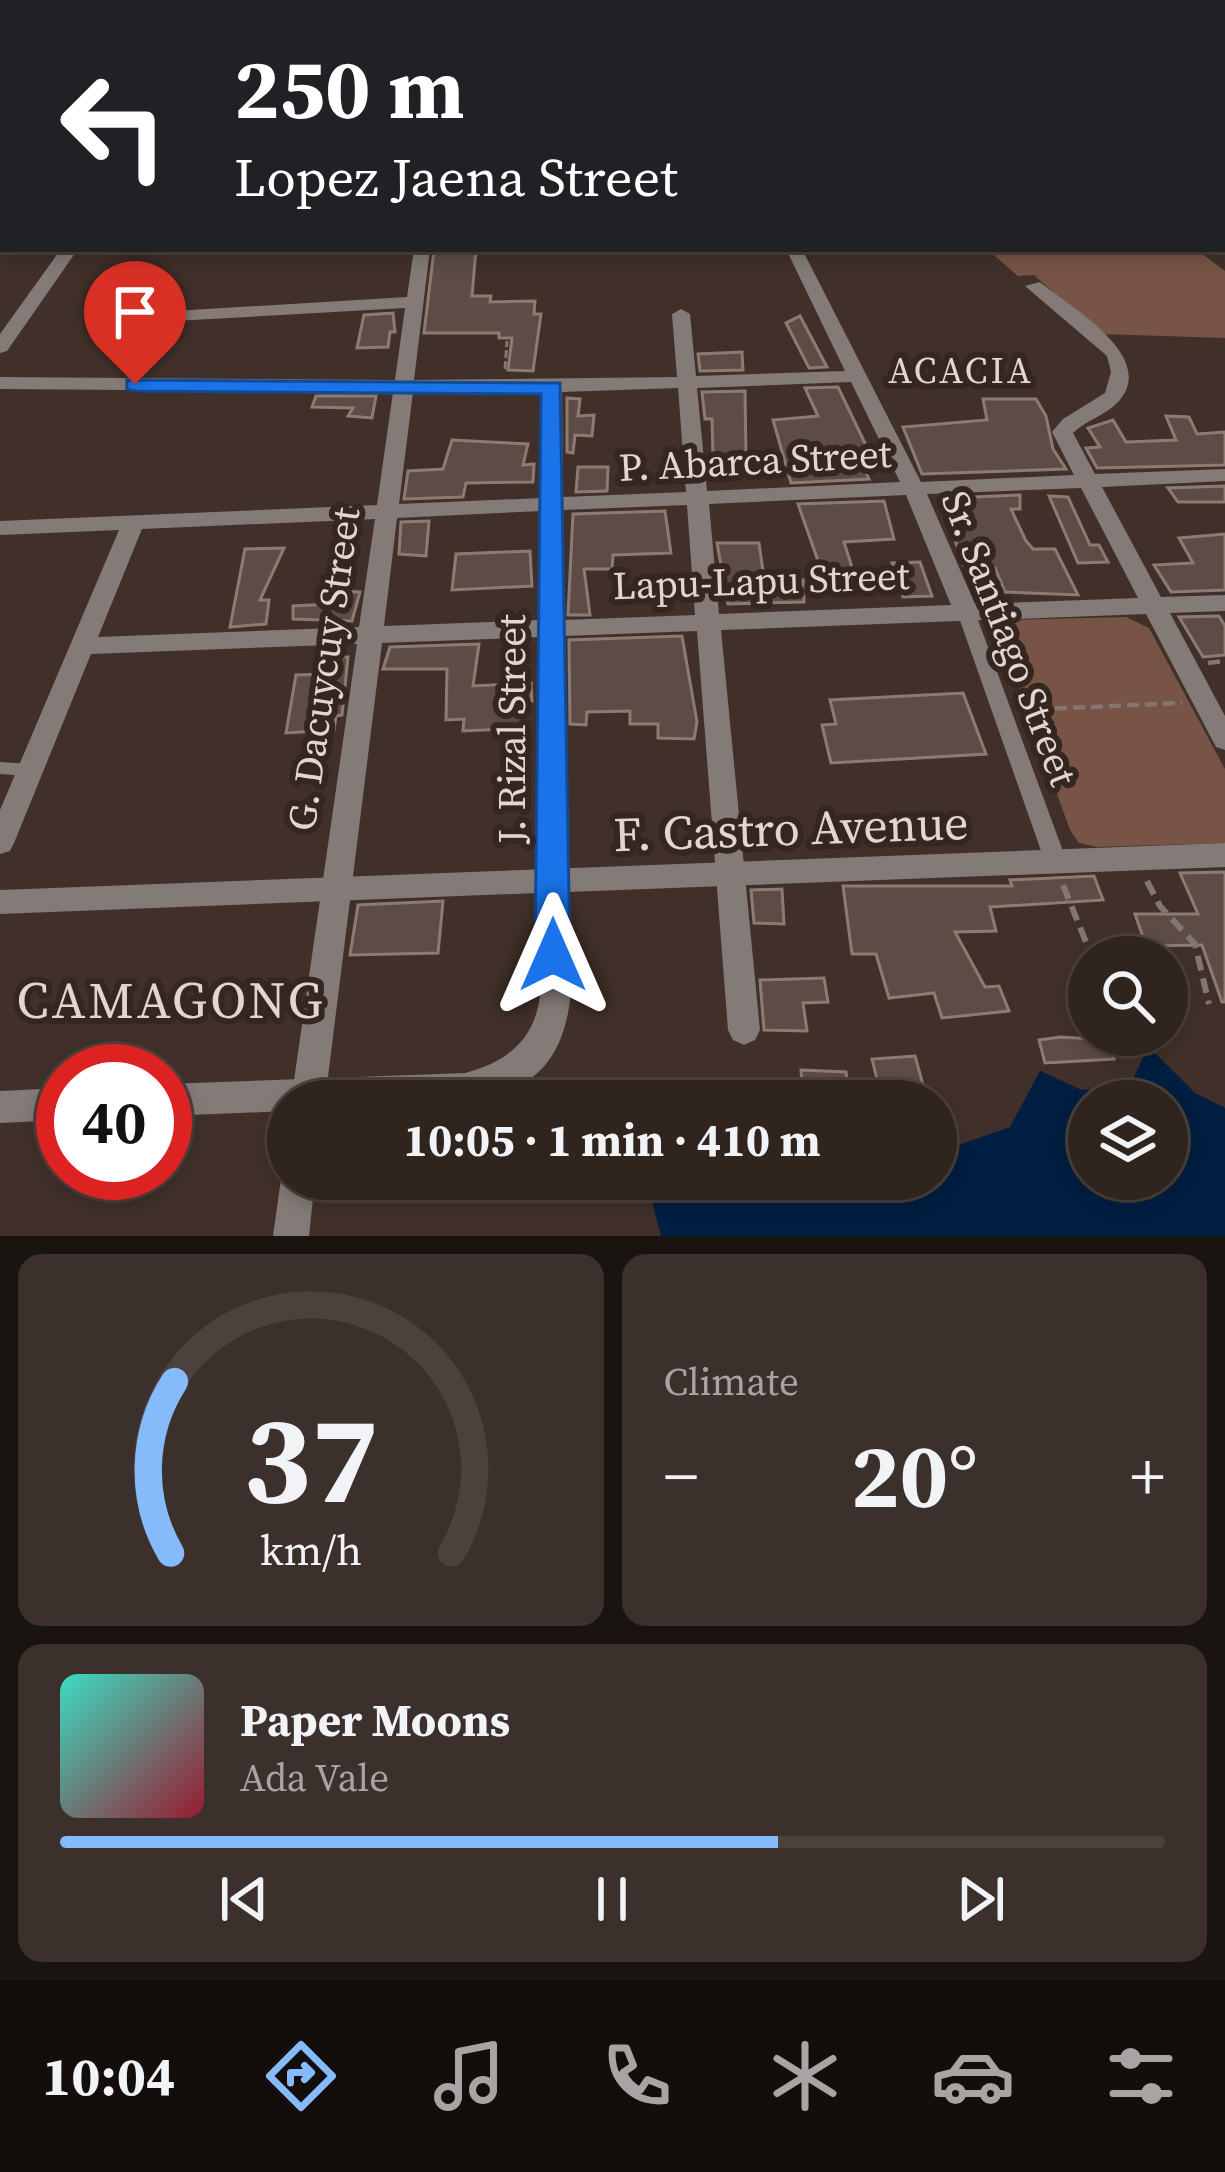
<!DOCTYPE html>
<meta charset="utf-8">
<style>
body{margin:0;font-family:"Source Serif 4",serif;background:#3c302c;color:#f1f3f6;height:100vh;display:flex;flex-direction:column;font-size:45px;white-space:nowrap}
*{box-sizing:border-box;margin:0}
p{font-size:39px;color:#a8a4a4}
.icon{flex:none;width:66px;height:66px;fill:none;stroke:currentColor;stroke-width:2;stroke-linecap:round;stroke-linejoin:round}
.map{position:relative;height:1236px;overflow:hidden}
.sheet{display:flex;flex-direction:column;gap:18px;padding:18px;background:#1a1411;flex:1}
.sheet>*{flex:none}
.guide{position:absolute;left:0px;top:0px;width:1227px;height:252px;box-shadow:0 6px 18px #0003,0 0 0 3px #4b413d;background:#202124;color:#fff;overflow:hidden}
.fabs{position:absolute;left:1068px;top:936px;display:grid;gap:24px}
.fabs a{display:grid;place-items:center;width:120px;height:120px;border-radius:50%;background:#30241f;box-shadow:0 6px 18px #0003,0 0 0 3px #4b413d;font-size:60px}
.speed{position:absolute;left:36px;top:1044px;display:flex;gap:24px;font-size:60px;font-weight:700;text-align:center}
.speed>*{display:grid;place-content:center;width:156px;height:156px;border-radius:50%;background:#30241f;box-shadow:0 6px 18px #0003,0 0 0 3px #4b413d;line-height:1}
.speed .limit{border:18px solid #d22;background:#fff;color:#111}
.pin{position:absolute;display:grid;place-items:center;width:102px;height:102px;color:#fff;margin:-123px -51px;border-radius:50% 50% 50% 0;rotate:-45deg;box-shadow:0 0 12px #0007}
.pin .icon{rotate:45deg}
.me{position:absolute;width:132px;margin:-66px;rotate:0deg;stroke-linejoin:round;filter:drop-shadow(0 0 9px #0008)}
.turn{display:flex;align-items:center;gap:42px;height:252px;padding:0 36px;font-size:54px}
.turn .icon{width:156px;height:156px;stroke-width:2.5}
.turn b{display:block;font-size:84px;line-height:102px}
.big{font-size:90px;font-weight:700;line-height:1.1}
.sheet .widget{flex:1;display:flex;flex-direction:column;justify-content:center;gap:18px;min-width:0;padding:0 42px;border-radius:24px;background:#3c302c}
.sheet .dial{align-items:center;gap:0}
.dial svg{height:312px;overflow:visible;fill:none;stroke:#4b413d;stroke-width:7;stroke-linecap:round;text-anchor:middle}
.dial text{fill:#f1f3f6;stroke:none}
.song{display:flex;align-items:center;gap:36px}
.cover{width:144px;height:144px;border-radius:18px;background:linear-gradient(135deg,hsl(170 70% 55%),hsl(350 70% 35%))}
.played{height:12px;border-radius:6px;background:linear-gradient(90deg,#85bbfb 65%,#4b413d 65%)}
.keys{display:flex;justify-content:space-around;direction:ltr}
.heat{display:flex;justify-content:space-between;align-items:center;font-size:66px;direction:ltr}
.sheet .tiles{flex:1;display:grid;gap:18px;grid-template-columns:1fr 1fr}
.widget:last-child{grid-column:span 2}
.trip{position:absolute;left:267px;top:1080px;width:690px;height:120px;border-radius:60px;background:#30241f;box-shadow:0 6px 18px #0003,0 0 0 3px #4b413d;font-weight:700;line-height:120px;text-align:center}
.tabs{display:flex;height:192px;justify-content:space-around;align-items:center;background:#130e0c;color:#a8a4a4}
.tabs .icon{width:84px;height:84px}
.tabs .current{color:#85bbfb}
.tabs b{font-size:54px;color:#f1f3f6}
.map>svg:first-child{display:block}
.green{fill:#775445}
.water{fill:#001e41;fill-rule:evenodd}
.building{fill:#5d4c45;stroke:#8d7b73;stroke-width:3}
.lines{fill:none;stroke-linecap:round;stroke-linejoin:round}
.path-far2{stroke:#837570;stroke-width:3;stroke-dasharray:8 3;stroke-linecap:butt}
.path-far1{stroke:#837570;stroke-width:4.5;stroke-dasharray:12 6;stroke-linecap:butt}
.path{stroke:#837570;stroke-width:6;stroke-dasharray:15 8;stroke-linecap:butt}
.service{stroke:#847b78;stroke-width:12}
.pedestrian{fill:#847b78;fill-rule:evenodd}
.minor{fill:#847b78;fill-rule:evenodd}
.tertiary{fill:#847b78;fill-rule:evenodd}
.route{fill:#1a73e8;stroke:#114b97;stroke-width:3}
.labels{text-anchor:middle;stroke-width:12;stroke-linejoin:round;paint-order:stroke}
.far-neighbourhood-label{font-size:36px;letter-spacing:3px;fill:#e1d6d2;stroke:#352620}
.street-label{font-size:39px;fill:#e1d6d2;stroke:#352620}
.near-street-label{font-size:48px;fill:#e1d6d2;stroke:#352620}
.near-neighbourhood-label{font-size:51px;letter-spacing:3px;fill:#e1d6d2;stroke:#352620}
</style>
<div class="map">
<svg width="1225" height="1236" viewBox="0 0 1225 1236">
<rect width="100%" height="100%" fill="#403029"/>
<path class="green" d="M 987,249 L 1196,249 L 1225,271 L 1225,338 L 1100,334 L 1034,275 L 1018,276 Z
M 1126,617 L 1149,628 L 1225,769 L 1225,843 L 1097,847 L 1079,843 L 1070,830 L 997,628 L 1009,620 Z"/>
<path class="water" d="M 1148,1046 L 1195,1093 L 1225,1108 L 1225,1236 L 661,1236 L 649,1190 L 653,1179 L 936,1179 L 936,1153 L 1010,1127 L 1040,1071 L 1082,1090 L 1130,1086 ZM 1089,1101 L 1167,1101 L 1167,1179 L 1089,1179 Z"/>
<path class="building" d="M 476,249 L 472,296 L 491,296 L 490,302 L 535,301 L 534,314 L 541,314 L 533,371 L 508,370 L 512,338 L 499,338 L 499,333 L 424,333 L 434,250 Z
M 393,313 L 395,332 L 390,332 L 388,347 L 357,348 L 364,315 Z
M 800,316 L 827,367 L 809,368 L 786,323 Z
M 742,352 L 743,370 L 700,371 L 698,354 Z
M 838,387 L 875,464 L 863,466 L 869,479 L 791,483 L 773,420 L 818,416 L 805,388 Z
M 745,391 L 746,457 L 713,457 L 712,419 L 705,419 L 702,392 Z
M 316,396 L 376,396 L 372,418 L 348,416 L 353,408 L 312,407 Z
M 567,398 L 580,399 L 578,416 L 594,415 L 592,436 L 575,435 L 573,453 L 567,452 Z
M 983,399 L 1036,399 L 1046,416 L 1053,449 L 1066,469 L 922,474 L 903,427 L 987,420 Z
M 1166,416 L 1189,417 L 1197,434 L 1225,432 L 1225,465 L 1097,468 L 1086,448 L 1100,447 L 1088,428 L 1113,420 L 1126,442 L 1176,440 Z
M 452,440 L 528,444 L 523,465 L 534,464 L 533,482 L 466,483 L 463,497 L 404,499 L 408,471 L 443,469 Z
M 578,467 L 608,467 L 607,491 L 576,492 Z
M 1225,486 L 1225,502 L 1178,502 L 1168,488 Z
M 1020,495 L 1020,509 L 1011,509 L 1026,541 L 1033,549 L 1055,549 L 1078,595 L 1005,592 L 995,568 L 963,565 L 951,527 L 957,526 L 953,498 Z
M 1049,496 L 1068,497 L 1090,545 L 1099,545 L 1108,562 L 1078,563 Z
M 884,501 L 894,539 L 844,542 L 855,577 L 824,578 L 798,504 Z
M 665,511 L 671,553 L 613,555 L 612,569 L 584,569 L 590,615 L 568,615 L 573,514 Z
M 429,521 L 426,556 L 399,554 L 401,522 Z
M 1225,534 L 1225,590 L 1171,592 L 1154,565 L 1193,563 L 1179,538 Z
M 717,543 L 759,543 L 764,578 L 803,580 L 804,602 L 728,604 Z
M 284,548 L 260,600 L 269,600 L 266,624 L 230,627 L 245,549 Z
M 530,551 L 532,586 L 452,590 L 456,554 Z
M 920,562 L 932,596 L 903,597 L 892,563 Z
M 336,591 L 360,592 L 352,621 L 293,619 L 293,606 L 332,604 Z
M 1219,616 L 1225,626 L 1225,655 L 1203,657 L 1179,617 Z
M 682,636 L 697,722 L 694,739 L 658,738 L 658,724 L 630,724 L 630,711 L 587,712 L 586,725 L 570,724 L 569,640 Z
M 479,644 L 473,686 L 531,683 L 532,701 L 525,701 L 525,728 L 463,731 L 464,719 L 446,720 L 447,669 L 383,669 L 390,647 Z
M 332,657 L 348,657 L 342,715 L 336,716 L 334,730 L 286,733 L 296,675 L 329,674 Z
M 963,693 L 986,754 L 831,763 L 822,725 L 836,724 L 830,700 Z
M 1225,872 L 1225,1002 L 1222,1002 L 1202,945 L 1146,946 L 1135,914 L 1198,914 L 1180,873 Z
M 1094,876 L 1103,900 L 990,907 L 996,931 L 955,932 L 985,987 L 999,986 L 1009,1011 L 942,1018 L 934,993 L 889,998 L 876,954 L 852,954 L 843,886 L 1012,886 L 1010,880 Z
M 782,889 L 784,924 L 754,923 L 751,890 Z
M 443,901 L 438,953 L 350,955 L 358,905 Z
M 824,978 L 828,1002 L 803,1003 L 807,1031 L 764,1030 L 760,980 Z
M 1060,1037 L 1109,1040 L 1114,1059 L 1045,1063 L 1039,1040 Z
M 915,1056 L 925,1092 L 881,1095 L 872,1059 Z
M 801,1070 L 846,1072 L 849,1099 L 803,1097 Z"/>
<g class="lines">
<path class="path-far2" d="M 505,369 L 507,341"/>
<path class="path-far1" d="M 1208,663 L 1225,661
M 1019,710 L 1182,703"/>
<path class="path" d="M 1147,881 L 1160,906 L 1195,944 L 1209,1004
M 1063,885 L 1092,957
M 1085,953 L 1089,997"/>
<path class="service" d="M 0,768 L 29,770"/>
<path class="pedestrian" d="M 966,606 L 975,612 L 1067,862 L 1064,868 L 1056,871 L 1048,868 L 1045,862 L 957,612 Z"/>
<path class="minor" d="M 0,18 L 3,18 L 3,26 L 0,26 Z
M 61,249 L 78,249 L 7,351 L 0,353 L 0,334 Z
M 414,249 L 430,249 L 414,380 L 677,377 L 672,314 L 681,309 L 690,314 L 696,376 L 845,371 L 786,249 L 802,249 L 921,482 L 1074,475 L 1052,432 L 1063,419 L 1105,393 L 1111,372 L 1107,356 L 1025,286 L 1040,282 C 1070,307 1158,356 1119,401 C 1107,415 1086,420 1073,433 L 1095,474 L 1225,469 L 1225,481 L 1102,487 L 1161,597 L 1225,595 L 1225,611 L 1170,613 L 1225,716 L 1225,750 L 1216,747 L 1146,614 L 721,630 L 760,1030 L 755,1040 L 744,1045 L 733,1040 L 728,1030 L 697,631 L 564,636 L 567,883 L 562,892 L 552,895 L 542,892 L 537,883 L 540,637 L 382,643 L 325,1101 L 291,1101 L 357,644 L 91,654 L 14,843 L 10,851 L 0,854 L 0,810 L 119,530 L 0,535 L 0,521 L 377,505 L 393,392 L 0,389 L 0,377 L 395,380 L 405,308 L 174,321 L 165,316 L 174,311 L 407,297 ZM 851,382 L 900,482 L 707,491 L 697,388 ZM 678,388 L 686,492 L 563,497 L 562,392 ZM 413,392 L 542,393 L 541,498 L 399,504 ZM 1081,488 L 1138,598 L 975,604 L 927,494 ZM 906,495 L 951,605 L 719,614 L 709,504 ZM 687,505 L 695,615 L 564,620 L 563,510 ZM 541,511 L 540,620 L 384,626 L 397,518 ZM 375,519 L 359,627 L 98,637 L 142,529 Z
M 288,1166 L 288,1179 L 315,1179 L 309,1236 L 273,1236 L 281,1179 Z"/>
<path class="tertiary" d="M 526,0 L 540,0 L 543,3 L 529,3 Z
M 1035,0 L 1049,0 L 1051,3 L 1037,3 Z
M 3,177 L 3,187 L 0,188 L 0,178 Z
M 1224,180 L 1225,181 L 1225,191 L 1224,190 Z
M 1225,843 L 1225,867 L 567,892 C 569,932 576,974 568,1013 C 550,1105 475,1101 400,1101 C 362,1101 325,1101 288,1101 L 288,1111 L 165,1116 L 165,1084 L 465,1073 C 562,1047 540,975 538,893 L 0,914 L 0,890 Z
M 63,1088 L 63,1120 L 0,1123 L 0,1091 Z"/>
</g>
<path class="route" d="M 127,380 L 560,383 L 570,955 L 565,965 L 553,970 L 540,965 L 535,955 L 541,394 L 135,391 L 127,389 Z"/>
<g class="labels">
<g class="far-neighbourhood-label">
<text x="961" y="383">ACACIA</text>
</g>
<g class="street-label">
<text transform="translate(755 460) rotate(-3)" y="14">P. Abarca Street</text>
<text transform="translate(761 580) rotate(-2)" y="14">Lapu-Lapu Street</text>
<text transform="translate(1010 638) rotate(69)" y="14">Sr. Santiago Street</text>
<text transform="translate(323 669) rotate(-82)" y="14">G. Dacuycuy Street</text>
<text transform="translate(511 729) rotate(-90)" y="14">J. Rizal Street</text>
</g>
<g class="near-street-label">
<text transform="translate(791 828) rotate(-2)" y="17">F. Castro Avenue</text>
</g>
<g class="near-neighbourhood-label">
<text x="171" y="1018">CAMAGONG</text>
</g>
</g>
</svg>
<div class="fabs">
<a><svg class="icon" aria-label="search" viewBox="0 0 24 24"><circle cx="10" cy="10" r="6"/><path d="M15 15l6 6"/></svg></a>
<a><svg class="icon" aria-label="layers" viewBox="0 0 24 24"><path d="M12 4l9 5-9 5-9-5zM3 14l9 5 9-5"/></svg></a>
</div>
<div class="speed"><div class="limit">40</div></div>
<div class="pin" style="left:135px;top:384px;background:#d93025"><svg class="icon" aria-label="arrive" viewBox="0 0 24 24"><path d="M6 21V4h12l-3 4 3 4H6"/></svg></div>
<svg class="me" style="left:553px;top:955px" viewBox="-20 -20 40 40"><path d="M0-17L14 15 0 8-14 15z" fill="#1a73e8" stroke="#fff" stroke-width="4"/></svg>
<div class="trip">10:05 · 1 min · 410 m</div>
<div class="guide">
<div class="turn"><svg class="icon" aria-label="left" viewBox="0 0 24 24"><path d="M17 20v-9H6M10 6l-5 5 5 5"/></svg><div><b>250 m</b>Lopez Jaena Street</div></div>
</div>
</div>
<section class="sheet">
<div class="tiles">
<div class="widget dial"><svg viewBox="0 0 100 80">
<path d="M14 69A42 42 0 1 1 86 69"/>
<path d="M14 69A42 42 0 0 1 15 25" stroke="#85bbfb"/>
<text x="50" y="56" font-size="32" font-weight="700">37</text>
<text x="50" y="72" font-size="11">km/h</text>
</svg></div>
<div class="widget"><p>Climate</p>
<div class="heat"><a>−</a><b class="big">20°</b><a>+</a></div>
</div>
<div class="widget">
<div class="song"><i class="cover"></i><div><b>Paper Moons</b><p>Ada Vale</p></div></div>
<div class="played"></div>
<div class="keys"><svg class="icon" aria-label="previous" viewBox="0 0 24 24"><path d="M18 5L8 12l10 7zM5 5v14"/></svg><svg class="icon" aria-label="pause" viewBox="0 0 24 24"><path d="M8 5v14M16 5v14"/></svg><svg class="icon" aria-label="next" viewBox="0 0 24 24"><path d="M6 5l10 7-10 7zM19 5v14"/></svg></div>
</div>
</div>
</section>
<nav class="tabs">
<b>10:04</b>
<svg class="icon current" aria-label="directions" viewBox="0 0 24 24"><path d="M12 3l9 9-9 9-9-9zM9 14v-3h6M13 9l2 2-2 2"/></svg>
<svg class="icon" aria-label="music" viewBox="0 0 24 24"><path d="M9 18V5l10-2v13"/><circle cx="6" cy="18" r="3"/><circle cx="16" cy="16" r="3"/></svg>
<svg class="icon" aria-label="phone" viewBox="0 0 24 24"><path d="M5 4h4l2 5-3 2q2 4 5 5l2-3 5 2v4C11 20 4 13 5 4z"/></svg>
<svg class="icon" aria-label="climate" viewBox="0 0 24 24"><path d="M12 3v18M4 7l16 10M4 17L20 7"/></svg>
<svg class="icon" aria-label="car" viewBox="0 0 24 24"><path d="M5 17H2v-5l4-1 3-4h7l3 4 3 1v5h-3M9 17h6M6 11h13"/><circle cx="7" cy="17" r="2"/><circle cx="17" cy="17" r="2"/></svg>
<svg class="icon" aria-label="filters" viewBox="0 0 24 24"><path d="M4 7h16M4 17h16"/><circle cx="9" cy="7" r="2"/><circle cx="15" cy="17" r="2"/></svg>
</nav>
